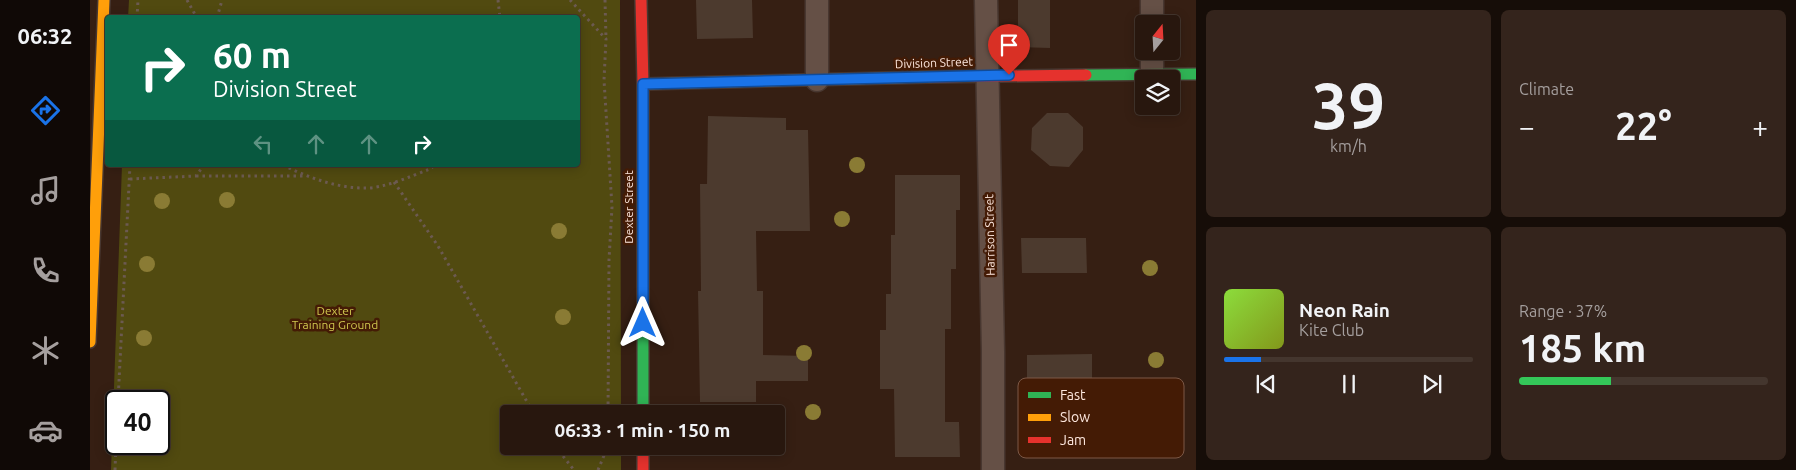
<!DOCTYPE html>
<meta charset="utf-8">
<style>
body{margin:0;font-family:Ubuntu,sans-serif;background:#34241c;color:#f1f3f6;height:100vh;display:flex;flex-direction:column;font-size:19px;white-space:nowrap}
*{box-sizing:border-box;margin:0}
p{font-size:16px;color:#a59f9e}
.icon{flex:none;width:28px;height:28px;fill:none;stroke:currentColor;stroke-width:2;stroke-linecap:round;stroke-linejoin:round}
.map{position:relative;flex:1;overflow:hidden}
.panel{display:flex;flex-direction:column;gap:10px;padding:10px;background:#160d08;width:600px}
.panel>*{flex:none}
.hud{position:absolute;left:15px;top:15px;width:475px;height:152px;border-radius:5px;box-shadow:0 2px 12px #0003,0 0 0 1px #44362e;background:#0b6e4f;color:#fff;overflow:hidden}
.needle{width:32px;rotate:18deg}
.tools{position:absolute;left:1045px;top:15px;display:grid;gap:10px}
.tools a{display:grid;place-items:center;width:45px;height:45px;border-radius:5px;background:#28170e;box-shadow:0 2px 12px #0003,0 0 0 1px #44362e;font-size:25px}
.speed{position:absolute;left:15px;top:390px;display:flex;gap:10px;font-size:25px;font-weight:700;text-align:center}
.speed>*{display:grid;place-content:center;width:65px;height:65px;border-radius:50%;background:#28170e;box-shadow:0 2px 12px #0003,0 0 0 1px #44362e;line-height:1}
.speed .limit{border:2px solid #111;border-radius:8px;background:#fff;color:#111}
.pin{position:absolute;display:grid;place-items:center;width:42px;height:42px;color:#fff;margin:-51px -21px;border-radius:50% 50% 50% 0;rotate:-45deg;box-shadow:0 0 5px #0007}
.pin .icon{rotate:45deg}
.me{position:absolute;width:55px;margin:-28px;rotate:0deg;stroke-linejoin:round;filter:drop-shadow(0 0 4px #0008)}
.turn{display:flex;align-items:center;gap:18px;height:105px;padding:0 25px;font-size:22px}
.turn .icon{width:65px;height:65px;stroke-width:2.5}
.turn b{display:block;font-size:35px;line-height:42px}
.lanes{display:flex;align-items:center;height:48px;padding:0 25px;background:#0003;justify-content:center;gap:25px;direction:ltr}
.lanes .off{opacity:.35}
.big{font-size:38px;font-weight:600;line-height:1.1}
.panel .widget{flex:1;display:flex;flex-direction:column;justify-content:center;gap:8px;min-width:0;padding:0 18px;border-radius:8px;background:#34241c}
.panel .dial{align-items:center;gap:0}
.dial b{font-size:65px;line-height:1}
.song{display:flex;align-items:center;gap:15px}
.cover{width:60px;height:60px;border-radius:8px;background:linear-gradient(135deg,hsl(90 70% 55%),hsl(70 70% 35%))}
.played{height:5px;border-radius:2px;background:linear-gradient(90deg,#1a73e8 15%,#44362e 15%)}
.keys{display:flex;justify-content:space-around;direction:ltr}
.heat{display:flex;justify-content:space-between;align-items:center;font-size:28px;direction:ltr}
.charge{height:8px;border-radius:4px;background:linear-gradient(90deg,#34c759 37%,#44362e 0)}
.panel .tiles{flex:1;display:grid;gap:10px;grid-template-columns:repeat(2,1fr)}
.trip{position:absolute;left:410px;top:405px;width:285px;height:50px;border-radius:5px;background:#28170e;box-shadow:0 2px 12px #0003,0 0 0 1px #44362e;font-weight:600;line-height:50px;text-align:center}
main{display:flex;flex:1;min-height:0}
.dock{display:flex;flex-direction:column;width:90px;justify-content:space-around;align-items:center;background:#100906;color:#a59f9e}
.dock .icon{width:35px;height:35px}
.dock .current{color:#1a73e8}
.dock b{font-size:22px;color:#f1f3f6}
.map>svg:first-child{display:block}
.green{fill:#514a10;fill-rule:evenodd}
.building{fill:#4c3a2e}
.lines{fill:none;stroke-linecap:round;stroke-linejoin:round}
.street-casing{stroke:#483730;stroke-width:25}
.fast-casing{stroke:#483730;stroke-width:14}
.slow-casing{stroke:#483730;stroke-width:14}
.jam-casing{stroke:#483730;stroke-width:14}
.path{stroke:#6c5a51;stroke-width:3;stroke-dasharray:2.5 4;stroke-linecap:butt}
.street{stroke:#655046;stroke-width:22}
.fast{stroke:#30b455;stroke-width:11}
.slow{stroke:#ff9f0a;stroke-width:11}
.jam{stroke:#e5322d;stroke-width:11}
.tree{fill:#8a7b34}
.route-casing{stroke:#114b97;stroke-width:12}
.route{stroke:#1a73e8;stroke-width:9}
.labels{text-anchor:middle;stroke-width:5;stroke-linejoin:round;paint-order:stroke}
.street-label{font-size:12px;fill:#fde7de;stroke:#441b05}
.park-label{font-size:12px;fill:#cfc74f;stroke:#441b05}
.key{fill:#441b05;stroke:#7c5846;stroke-width:1}
.key-label{font-size:14px;fill:#fde7de}
</style>
<main>
<nav class="dock">
<b>06:32</b>
<svg class="icon current" aria-label="directions" viewBox="0 0 24 24"><path d="M12 3l9 9-9 9-9-9zM9 14v-3h6M13 9l2 2-2 2"/></svg>
<svg class="icon" aria-label="music" viewBox="0 0 24 24"><path d="M9 18V5l10-2v13"/><circle cx="6" cy="18" r="3"/><circle cx="16" cy="16" r="3"/></svg>
<svg class="icon" aria-label="phone" viewBox="0 0 24 24"><path d="M5 4h4l2 5-3 2q2 4 5 5l2-3 5 2v4C11 20 4 13 5 4z"/></svg>
<svg class="icon" aria-label="climate" viewBox="0 0 24 24"><path d="M12 3v18M4 7l16 10M4 17L20 7"/></svg>
<svg class="icon" aria-label="car" viewBox="0 0 24 24"><path d="M5 17H2v-5l4-1 3-4h7l3 4 3 1v5h-3M9 17h6M6 11h13"/><circle cx="7" cy="17" r="2"/><circle cx="17" cy="17" r="2"/></svg>
</nav>
<div class="map">
<svg width="1106" height="470" viewBox="0 0 1106 470">
<rect width="100%" height="100%" fill="#361f13"/>
<path class="green" d="M 39,0 L 530,0 L 531,414 L 419,414 L 419,446 L 531,446 L 531,470 L 21,470 L 32,165 L 488,165 L 488,18 L 38,18 ZM 26,401 L 69,401 L 69,444 L 26,444 Z"/>
<path class="building" d="M 606,0 L 662,0 L 663,38 L 607,39 Z
M 928,0 L 960,0 L 960,48 L 928,47 Z
M 957,113 L 978,113 L 993,127 L 993,150 L 979,167 L 960,166 L 941,150 L 942,128 Z
M 618,116 L 696,118 L 696,130 L 718,130 L 720,231 L 666,231 L 667,291 L 673,291 L 673,355 L 718,356 L 718,381 L 666,381 L 666,402 L 610,402 L 608,291 L 611,291 L 610,184 L 617,184 Z
M 805,175 L 870,175 L 870,210 L 866,210 L 866,269 L 861,269 L 861,329 L 855,329 L 855,422 L 869,422 L 870,457 L 805,457 L 804,389 L 790,389 L 790,330 L 796,330 L 796,294 L 801,294 L 801,235 L 805,235 Z
M 931,238 L 996,238 L 997,273 L 932,273 Z
M 1002,354 L 1002,453 L 937,453 L 937,355 Z"/>
<g class="lines">
<defs>
<path id="street" d="M 727,0 L 727,80
M 896,0 L 903,352 L 903,470
M 1062,0 L 1062,24
M 1062,51 L 1062,75"/>
<path id="fast" d="M 996,75 L 1106,74
M 553,246 L 553,414"/>
<path id="slow" d="M 553,84 L 839,77
M 0,342 L 14,0"/>
<path id="jam" d="M 551,0 L 553,84 L 553,246
M 839,77 L 996,75
M 553,446 L 553,470"/>
</defs>
<use href="#street" class="street-casing"/>
<use href="#fast" class="fast-casing"/>
<use href="#slow" class="slow-casing"/>
<use href="#jam" class="jam-casing"/>
<path class="path" d="M 97,0 L 107,18
M 408,0 L 410,18
M 480,0 L 516,39 L 514,80 L 522,207 L 519,260 L 518,414
M 515,0 L 516,39
M 47,18 L 48,0
M 127,18 L 132,0
M 193,165 C 217,177 246,188 274,188 C 293,189 321,176 340,169 L 345,165
M 106,176 L 213,176
M 40,179 L 106,176 L 114,165
M 304,182 L 348,246 L 444,414
M 28,401 L 40,165
M 465,446 L 484,470
M 25,470 L 26,444
M 508,470 L 518,446"/>
<use href="#street" class="street"/>
<use href="#fast" class="fast"/>
<use href="#slow" class="slow"/>
<use href="#jam" class="jam"/>
</g>
<g class="tree">
<circle cx="767" cy="165" r="8"/>
<circle cx="137" cy="200" r="8"/>
<circle cx="72" cy="201" r="8"/>
<circle cx="752" cy="219" r="8"/>
<circle cx="469" cy="231" r="8"/>
<circle cx="57" cy="264" r="8"/>
<circle cx="1060" cy="268" r="8"/>
<circle cx="473" cy="317" r="8"/>
<circle cx="54" cy="338" r="8"/>
<circle cx="714" cy="353" r="8"/>
<circle cx="1066" cy="360" r="8"/>
<circle cx="723" cy="412" r="8"/>
</g>
<g class="lines">
<defs>
<path id="route" d="M 553,323 L 553,84 L 919,75"/>
</defs>
<use href="#route" class="route-casing"/>
<use href="#route" class="route"/>
</g>
<g class="labels">
<g class="street-label">
<text transform="translate(844 63) rotate(-2)" y="4">Division Street</text>
<text transform="translate(539 207) rotate(-90)" y="4">Dexter Street</text>
<text transform="translate(900 235) rotate(-91)" y="4">Harrison Street</text>
</g>
<g class="park-label">
<text x="245" y="315">Dexter<tspan x="245" dy="14">Training Ground</tspan></text>
</g>
</g>
<rect x="928" y="378" width="166" height="80" rx="8" class="key"/>
<rect x="938" y="392" width="23" height="6" fill="#30b455"/>
<rect x="938" y="414" width="23" height="7" fill="#ff9f0a"/>
<rect x="938" y="437" width="23" height="6" fill="#e5322d"/>
<g class="key-label">
<text x="970" y="400">Fast</text>
<text x="970" y="422">Slow</text>
<text x="970" y="445">Jam</text>
</g>
</svg>
<div class="tools">
<a><svg class="needle" viewBox="-14 -14 28 28"><path d="M0-13l5 13h-10z" fill="#e53935"/><path d="M0 13l5-13h-10z" fill="#a59f9e"/></svg></a>
<a><svg class="icon" aria-label="layers" viewBox="0 0 24 24"><path d="M12 4l9 5-9 5-9-5zM3 14l9 5 9-5"/></svg></a>
</div>
<div class="speed"><div class="limit">40</div></div>
<div class="pin" style="left:919px;top:75px;background:#d93025"><svg class="icon" aria-label="arrive" viewBox="0 0 24 24"><path d="M6 21V4h12l-3 4 3 4H6"/></svg></div>
<svg class="me" style="left:553px;top:323px" viewBox="-20 -20 40 40"><path d="M0-17L14 15 0 8-14 15z" fill="#1a73e8" stroke="#fff" stroke-width="4"/></svg>
<div class="trip">06:33 · 1 min · 150 m</div>
<div class="hud">
<div class="turn"><svg class="icon" aria-label="right" viewBox="0 0 24 24"><path d="M7 20v-9h11M14 6l5 5-5 5"/></svg><div><b>60 m</b>Division Street</div></div>
<div class="lanes"><svg class="icon off" aria-label="left" viewBox="0 0 24 24"><path d="M17 20v-9H6M10 6l-5 5 5 5"/></svg><svg class="icon off" aria-label="ahead" viewBox="0 0 24 24"><path d="M12 20V5M6 11l6-6 6 6"/></svg><svg class="icon off" aria-label="ahead" viewBox="0 0 24 24"><path d="M12 20V5M6 11l6-6 6 6"/></svg><svg class="icon" aria-label="right" viewBox="0 0 24 24"><path d="M7 20v-9h11M14 6l5 5-5 5"/></svg></div>
</div>
</div>
<section class="panel">
<div class="tiles">
<div class="widget dial"><b>39</b><p>km/h</p></div>
<div class="widget"><p>Climate</p>
<div class="heat"><a>−</a><b class="big">22°</b><a>+</a></div>
</div>
<div class="widget">
<div class="song"><i class="cover"></i><div><b>Neon Rain</b><p>Kite Club</p></div></div>
<div class="played"></div>
<div class="keys"><svg class="icon" aria-label="previous" viewBox="0 0 24 24"><path d="M18 5L8 12l10 7zM5 5v14"/></svg><svg class="icon" aria-label="pause" viewBox="0 0 24 24"><path d="M8 5v14M16 5v14"/></svg><svg class="icon" aria-label="next" viewBox="0 0 24 24"><path d="M6 5l10 7-10 7zM19 5v14"/></svg></div>
</div>
<div class="widget"><p>Range · 37%</p><b class="big">185 km</b><div class="charge"></div></div>
</div>
</section>
</main>
